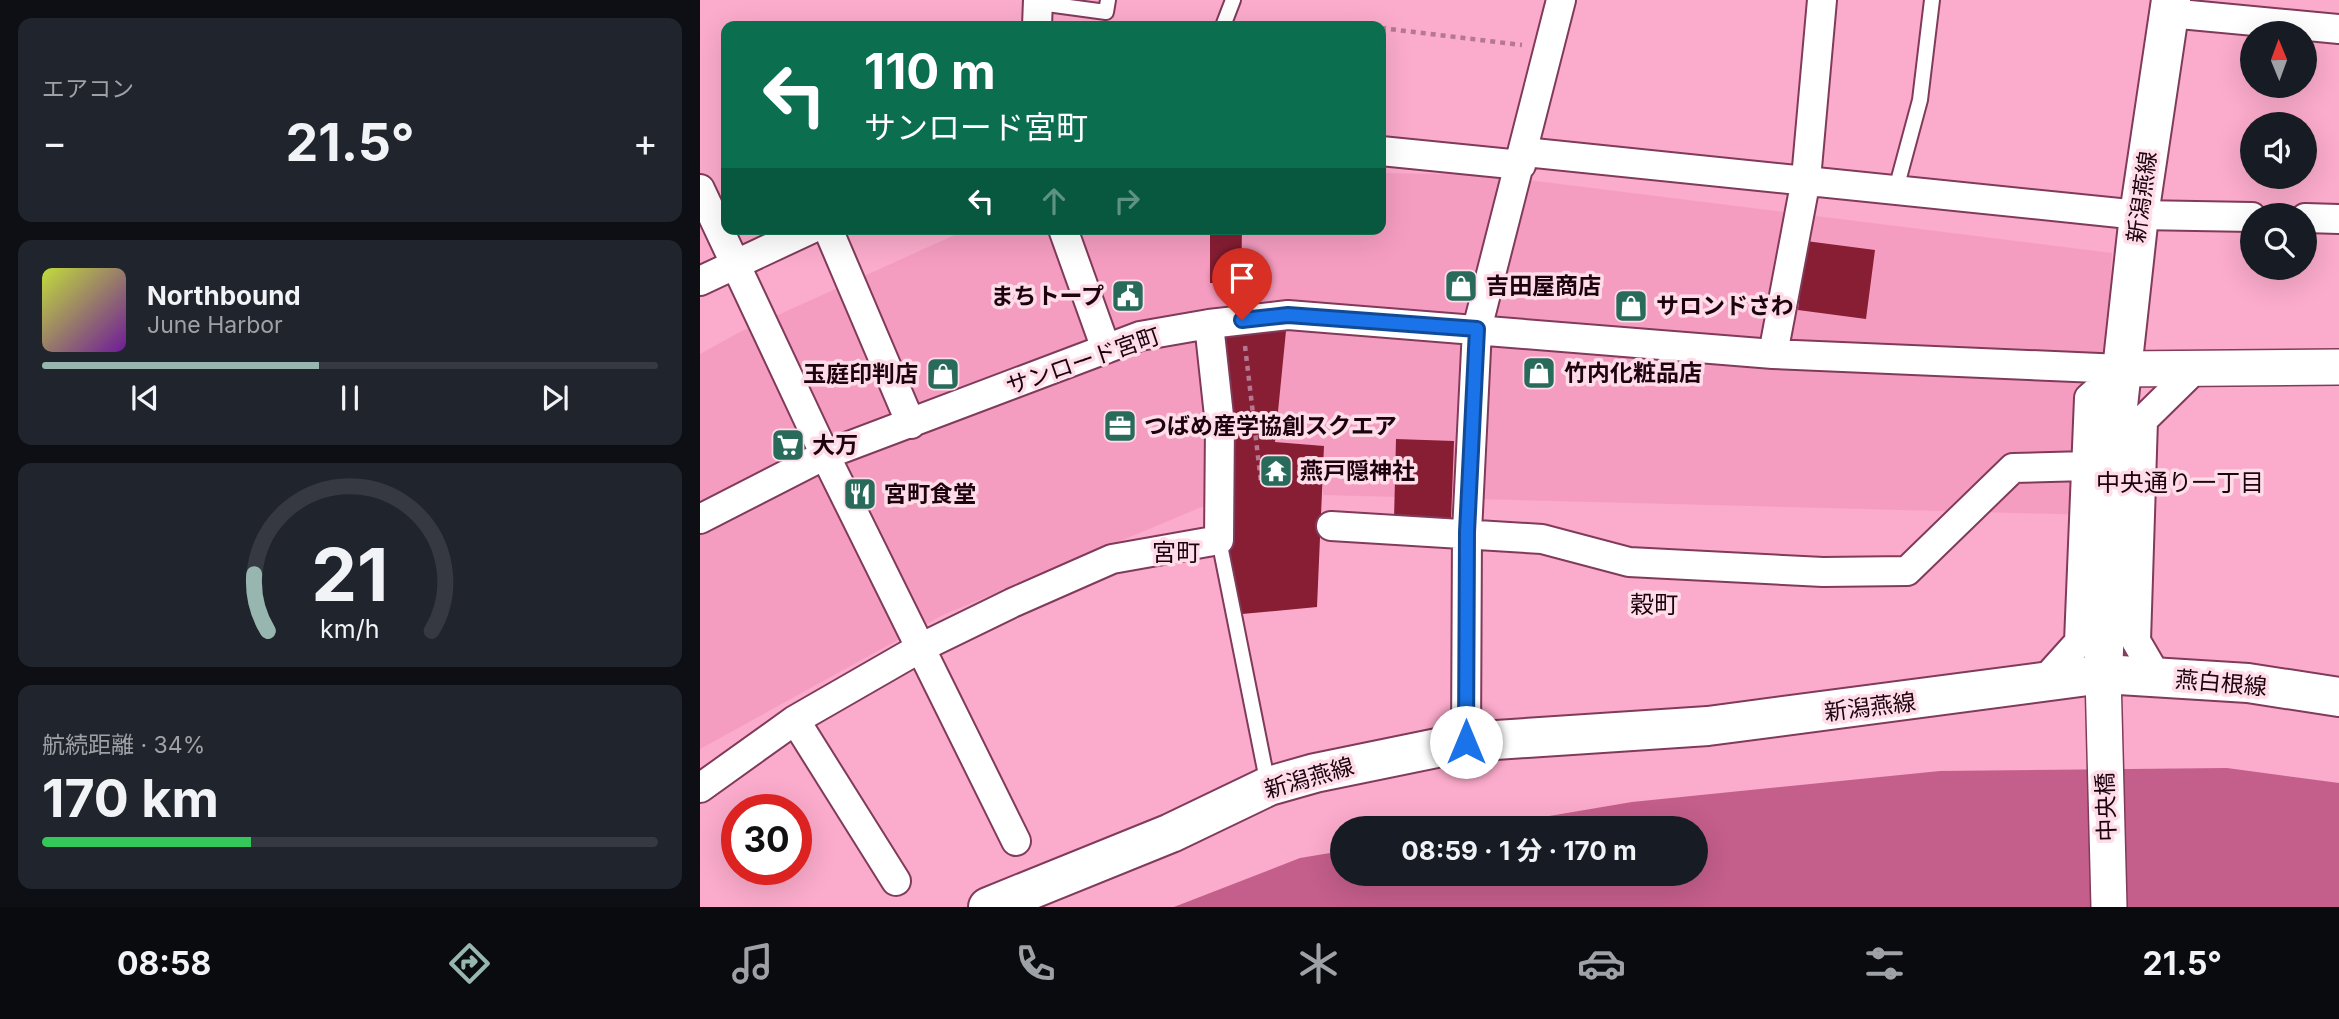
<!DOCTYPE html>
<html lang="ja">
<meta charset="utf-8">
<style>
body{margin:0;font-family:Inter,"Noto Sans JP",sans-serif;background:#20242c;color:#f1f3f6;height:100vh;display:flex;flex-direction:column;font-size:26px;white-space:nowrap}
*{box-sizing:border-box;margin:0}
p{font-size:23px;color:#9ea1a6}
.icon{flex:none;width:38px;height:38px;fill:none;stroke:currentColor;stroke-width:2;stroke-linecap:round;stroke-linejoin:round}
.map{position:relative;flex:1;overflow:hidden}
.sheet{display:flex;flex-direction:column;gap:18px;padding:18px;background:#0d0f14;width:700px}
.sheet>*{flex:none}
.banner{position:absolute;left:21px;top:21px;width:665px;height:214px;border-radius:14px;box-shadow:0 7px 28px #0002;background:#0b6e4f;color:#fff;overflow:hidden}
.needle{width:46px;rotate:359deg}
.buttons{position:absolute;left:1540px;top:21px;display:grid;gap:14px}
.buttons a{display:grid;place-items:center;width:77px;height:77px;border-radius:50%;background:#171b24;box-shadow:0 7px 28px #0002;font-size:35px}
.speed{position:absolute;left:21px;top:794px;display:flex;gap:14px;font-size:35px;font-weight:700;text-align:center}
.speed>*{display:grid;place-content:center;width:91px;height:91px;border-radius:50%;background:#171b24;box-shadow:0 7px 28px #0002;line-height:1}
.speed .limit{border:10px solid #d22;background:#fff;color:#111}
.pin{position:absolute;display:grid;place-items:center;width:60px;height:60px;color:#fff;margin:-72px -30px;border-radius:50% 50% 50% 0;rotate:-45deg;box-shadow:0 0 7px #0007}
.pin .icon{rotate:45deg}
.me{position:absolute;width:77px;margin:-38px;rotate:0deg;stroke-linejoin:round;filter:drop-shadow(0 0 5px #0008)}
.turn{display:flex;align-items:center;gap:24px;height:147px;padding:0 28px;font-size:32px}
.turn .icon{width:91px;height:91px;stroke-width:2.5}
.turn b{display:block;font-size:49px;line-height:60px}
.lanes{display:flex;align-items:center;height:66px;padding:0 28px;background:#0003;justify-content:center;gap:35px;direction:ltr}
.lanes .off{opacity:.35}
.big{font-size:52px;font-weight:700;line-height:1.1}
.sheet .tile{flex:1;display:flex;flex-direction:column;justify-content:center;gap:10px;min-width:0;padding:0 24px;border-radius:14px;background:#20242c}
.sheet .dial{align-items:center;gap:0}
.dial svg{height:182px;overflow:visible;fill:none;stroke:#363941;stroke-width:7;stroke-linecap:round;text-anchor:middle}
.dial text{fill:#f1f3f6;stroke:none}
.song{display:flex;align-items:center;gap:21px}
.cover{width:84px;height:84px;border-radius:10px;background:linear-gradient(135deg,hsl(70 70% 55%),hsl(280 70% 35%))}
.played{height:7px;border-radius:4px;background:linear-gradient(90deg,#97b6b0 45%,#363941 45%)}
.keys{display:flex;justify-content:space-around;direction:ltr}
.heat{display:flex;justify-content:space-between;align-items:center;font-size:38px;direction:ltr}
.charge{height:10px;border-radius:5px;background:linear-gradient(90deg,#34c759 34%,#363941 0)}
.trip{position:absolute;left:630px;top:816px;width:378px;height:70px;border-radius:35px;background:#171b24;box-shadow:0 7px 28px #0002;font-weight:700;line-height:70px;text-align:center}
.menu{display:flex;height:112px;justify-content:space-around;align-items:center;background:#090b0e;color:#9ea1a6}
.menu .icon{width:49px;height:49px}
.menu .active{color:#97b6b0}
.menu b{font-size:32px;color:#f1f3f6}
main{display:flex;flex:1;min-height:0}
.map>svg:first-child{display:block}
.built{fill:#f59dc1}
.water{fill:#c45e8b}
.building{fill:#881e34}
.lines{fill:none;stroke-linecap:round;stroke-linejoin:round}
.service-casing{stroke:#803b5a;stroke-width:18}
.minor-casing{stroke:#803b5a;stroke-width:32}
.tertiary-casing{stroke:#803b5a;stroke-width:38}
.secondary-casing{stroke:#803b5a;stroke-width:42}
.primary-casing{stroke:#803b5a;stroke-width:42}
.path{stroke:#b67790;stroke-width:4.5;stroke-dasharray:5 5;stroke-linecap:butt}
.service{stroke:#fff;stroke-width:14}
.minor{stroke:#fff;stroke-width:28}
.tertiary{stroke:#fff;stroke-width:35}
.secondary{stroke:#fff;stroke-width:38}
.primary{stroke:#fff;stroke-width:38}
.route-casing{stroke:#114b97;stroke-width:18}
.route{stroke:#1a73e8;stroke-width:12}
.labels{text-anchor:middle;stroke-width:7;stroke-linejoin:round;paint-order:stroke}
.street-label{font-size:23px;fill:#1c030e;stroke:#fedce8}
.poi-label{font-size:23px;font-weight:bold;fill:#1c030e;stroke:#fedce8;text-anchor:start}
.neighbourhood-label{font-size:24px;fill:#1c030e;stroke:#fedce8}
</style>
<main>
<section class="sheet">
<div class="tile"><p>エアコン</p>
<div class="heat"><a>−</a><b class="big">21.5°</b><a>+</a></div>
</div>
<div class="tile">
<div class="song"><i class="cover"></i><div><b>Northbound</b><p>June Harbor</p></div></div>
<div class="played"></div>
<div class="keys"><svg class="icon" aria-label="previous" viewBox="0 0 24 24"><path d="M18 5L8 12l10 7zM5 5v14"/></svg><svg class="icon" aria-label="pause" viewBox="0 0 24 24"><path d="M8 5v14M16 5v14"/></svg><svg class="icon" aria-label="next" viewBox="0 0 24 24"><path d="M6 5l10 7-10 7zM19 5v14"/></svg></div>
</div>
<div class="tile dial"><svg viewBox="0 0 100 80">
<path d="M14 69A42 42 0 1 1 86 69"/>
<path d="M14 69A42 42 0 0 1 8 44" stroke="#97b6b0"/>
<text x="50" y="56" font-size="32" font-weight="700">21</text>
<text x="50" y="72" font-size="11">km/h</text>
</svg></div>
<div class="tile"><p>航続距離 · 34%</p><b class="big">170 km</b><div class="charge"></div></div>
</section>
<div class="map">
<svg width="1639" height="907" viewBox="0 0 1639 907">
<rect width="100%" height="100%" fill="#fbabcb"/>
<path class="built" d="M 681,173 L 787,175 L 1412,253 L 1396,515 L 623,495 L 623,446 L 575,442 L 586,331 L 523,330 L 528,496 L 243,615 L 0,749 L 0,354 L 38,333 L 268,229 L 681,229 Z"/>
<path class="water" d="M 1527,768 L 1639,783 L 1639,907 L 474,907 L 600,858 L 642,851 L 642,873 L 996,873 L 996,828 L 778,828 L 932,802 L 1240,771 Z"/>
<path class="building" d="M 510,229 L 542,229 L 541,283 L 510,283 Z
M 1106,241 L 1175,250 L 1166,319 L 1098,310 Z
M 522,330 L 586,331 L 575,442 L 624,446 L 617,607 L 542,614 L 527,538 Z
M 696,439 L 754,441 L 751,522 L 694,520 Z"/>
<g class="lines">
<defs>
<path id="service" d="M 341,0 L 347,4 L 406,12 L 408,0
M 523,26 L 533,0
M 1196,189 L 1220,100 L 1232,0
M 519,540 L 568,785"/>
<path id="minor" d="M 1469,13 L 1639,29
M 337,26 L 338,0
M 681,151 L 821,165
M 824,152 L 1439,215 L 1552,217
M 0,189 L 125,455 L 316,841
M 1605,218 L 1639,219
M 128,229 L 211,424
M 363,229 L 406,349
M 0,281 L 111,229
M 1073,354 L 1106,179 L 1122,0
M 0,519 L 125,455 L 440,336 L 509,324 L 588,315 L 1073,354 L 1422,369
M 631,526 L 842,539 L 929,562 L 1123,572 L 1207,571 L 1313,468 L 1387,466
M 1457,677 L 1436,641 L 1443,420 L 1496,368
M 1343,682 L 1379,642 L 1389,398 L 1422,369
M 95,720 L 196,881
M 766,742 L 767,532 L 777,329 L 861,0
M 0,788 L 95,720 L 222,647 L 312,603 L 412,559 L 519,540 L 520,425 L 509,324"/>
<path id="tertiary" d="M 1422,369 L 1639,367
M 1403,674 L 1409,907"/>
<path id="secondary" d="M 1403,674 L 1548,683 L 1639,697"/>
<path id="primary" d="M 288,907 L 471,833 L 569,786 L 615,773 L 766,742 L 1008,726 L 1403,674 L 1412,461 L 1439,215 L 1471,0"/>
</defs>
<use href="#service" class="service-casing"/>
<use href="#minor" class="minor-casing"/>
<use href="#tertiary" class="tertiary-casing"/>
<use href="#secondary" class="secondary-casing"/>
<use href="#primary" class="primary-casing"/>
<path class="path" d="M 664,26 L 665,26
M 681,28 L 822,45
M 545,346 L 561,482"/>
<use href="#service" class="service"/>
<use href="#minor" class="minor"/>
<use href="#tertiary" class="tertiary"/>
<use href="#secondary" class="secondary"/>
<use href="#primary" class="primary"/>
</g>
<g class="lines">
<defs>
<path id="route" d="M 542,320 L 588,315 L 777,329 L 767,532 L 766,742"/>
</defs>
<use href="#route" class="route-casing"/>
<use href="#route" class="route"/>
</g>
<defs>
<symbol id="shop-square" viewBox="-11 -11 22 22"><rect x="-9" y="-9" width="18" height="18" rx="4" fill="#296b5b" stroke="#fedce8"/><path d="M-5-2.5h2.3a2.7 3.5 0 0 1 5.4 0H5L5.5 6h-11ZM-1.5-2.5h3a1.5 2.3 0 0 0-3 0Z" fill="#fff"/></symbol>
<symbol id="civic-square" viewBox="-11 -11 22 22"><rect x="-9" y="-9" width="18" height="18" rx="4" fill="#296b5b" stroke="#fedce8"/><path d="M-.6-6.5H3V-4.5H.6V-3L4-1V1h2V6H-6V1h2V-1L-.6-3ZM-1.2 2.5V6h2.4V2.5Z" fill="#fff"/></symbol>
<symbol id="office-square" viewBox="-11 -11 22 22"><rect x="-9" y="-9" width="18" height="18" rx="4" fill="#296b5b" stroke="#fedce8"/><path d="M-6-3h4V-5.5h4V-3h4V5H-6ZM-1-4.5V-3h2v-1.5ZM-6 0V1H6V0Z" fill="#fff"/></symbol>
<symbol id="supermarket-square" viewBox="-11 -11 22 22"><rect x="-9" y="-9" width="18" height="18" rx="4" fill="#296b5b" stroke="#fedce8"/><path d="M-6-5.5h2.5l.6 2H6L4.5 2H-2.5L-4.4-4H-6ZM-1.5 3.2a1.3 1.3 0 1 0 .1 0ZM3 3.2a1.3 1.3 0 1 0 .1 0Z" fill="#fff"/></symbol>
<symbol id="temple-square" viewBox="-11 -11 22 22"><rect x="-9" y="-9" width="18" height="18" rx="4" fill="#296b5b" stroke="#fedce8"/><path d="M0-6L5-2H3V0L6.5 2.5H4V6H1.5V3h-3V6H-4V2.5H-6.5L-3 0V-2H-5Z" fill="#fff"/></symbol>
<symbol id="restaurant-square" viewBox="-11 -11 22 22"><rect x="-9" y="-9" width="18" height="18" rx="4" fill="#296b5b" stroke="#fedce8"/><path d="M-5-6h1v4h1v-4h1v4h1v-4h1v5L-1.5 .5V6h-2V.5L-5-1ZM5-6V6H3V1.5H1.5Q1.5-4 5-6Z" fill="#fff"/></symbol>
</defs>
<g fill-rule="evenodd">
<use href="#shop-square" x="742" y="267" width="38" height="38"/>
<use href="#civic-square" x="409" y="277" width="38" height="38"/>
<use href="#shop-square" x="912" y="287" width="38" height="38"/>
<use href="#shop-square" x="820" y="354" width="38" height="38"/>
<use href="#shop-square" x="224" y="355" width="38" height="38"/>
<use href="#office-square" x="401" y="407" width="38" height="38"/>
<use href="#supermarket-square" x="69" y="426" width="38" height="38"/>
<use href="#temple-square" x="557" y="452" width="38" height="38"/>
<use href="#restaurant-square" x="141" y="475" width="38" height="38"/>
</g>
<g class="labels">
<g class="street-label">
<text transform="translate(1442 197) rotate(-82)" y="8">新潟燕線</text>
<text transform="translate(383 361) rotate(-19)" y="8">サンロード宮町</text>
<text transform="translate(1521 683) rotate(5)" y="8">燕白根線</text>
<text transform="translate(1170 707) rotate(-7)" y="8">新潟燕線</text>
<text transform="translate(609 778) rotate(-16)" y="8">新潟燕線</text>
<text transform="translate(1406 807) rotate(-92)" y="8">中央橋</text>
</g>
<g class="poi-label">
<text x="786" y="294">吉田屋商店</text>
<text x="404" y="304" text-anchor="end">まちトープ</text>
<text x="956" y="314">サロンドさわ</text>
<text x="864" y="381">竹内化粧品店</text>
<text x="218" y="382" text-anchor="end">玉庭印判店</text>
<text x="444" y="434">つばめ産学協創スクエア</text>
<text x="112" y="453">大万</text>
<text x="600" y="479">燕戸隠神社</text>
<text x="184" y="502">宮町食堂</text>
</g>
<g class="neighbourhood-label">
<text x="1480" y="491">中央通り一丁目</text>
<text x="476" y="561">宮町</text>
<text x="954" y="613">穀町</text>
</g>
</g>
</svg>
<div class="buttons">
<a><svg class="needle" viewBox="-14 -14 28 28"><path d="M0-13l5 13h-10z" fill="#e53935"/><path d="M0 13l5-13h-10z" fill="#9ea1a6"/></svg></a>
<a><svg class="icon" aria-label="sound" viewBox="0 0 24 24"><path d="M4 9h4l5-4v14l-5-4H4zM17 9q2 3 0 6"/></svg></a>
<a><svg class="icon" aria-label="search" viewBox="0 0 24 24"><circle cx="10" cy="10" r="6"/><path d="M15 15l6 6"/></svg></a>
</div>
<div class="speed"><div class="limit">30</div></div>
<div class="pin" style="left:542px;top:320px;background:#d93025"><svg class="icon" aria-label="arrive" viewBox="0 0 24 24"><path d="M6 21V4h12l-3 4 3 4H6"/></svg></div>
<svg class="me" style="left:766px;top:742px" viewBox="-20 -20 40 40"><circle r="19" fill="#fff"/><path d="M0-13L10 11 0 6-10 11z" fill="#1a73e8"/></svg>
<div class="trip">08:59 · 1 分 · 170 m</div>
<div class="banner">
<div class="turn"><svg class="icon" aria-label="left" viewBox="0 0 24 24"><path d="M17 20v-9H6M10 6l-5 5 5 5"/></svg><div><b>110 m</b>サンロード宮町</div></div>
<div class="lanes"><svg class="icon" aria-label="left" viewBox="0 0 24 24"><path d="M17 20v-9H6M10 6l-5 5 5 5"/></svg><svg class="icon off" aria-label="ahead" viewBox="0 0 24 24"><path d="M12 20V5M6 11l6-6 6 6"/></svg><svg class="icon off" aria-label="right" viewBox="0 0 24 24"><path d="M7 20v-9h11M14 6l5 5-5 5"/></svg></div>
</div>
</div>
</main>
<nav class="menu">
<b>08:58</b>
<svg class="icon active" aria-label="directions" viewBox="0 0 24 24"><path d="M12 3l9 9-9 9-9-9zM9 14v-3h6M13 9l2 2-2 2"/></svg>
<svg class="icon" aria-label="music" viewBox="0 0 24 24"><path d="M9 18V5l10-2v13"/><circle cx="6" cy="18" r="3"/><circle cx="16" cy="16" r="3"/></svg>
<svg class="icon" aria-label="phone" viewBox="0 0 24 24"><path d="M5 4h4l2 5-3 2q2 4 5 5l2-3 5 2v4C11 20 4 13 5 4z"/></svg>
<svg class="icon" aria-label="climate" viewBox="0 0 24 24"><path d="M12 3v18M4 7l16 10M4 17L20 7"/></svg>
<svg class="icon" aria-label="car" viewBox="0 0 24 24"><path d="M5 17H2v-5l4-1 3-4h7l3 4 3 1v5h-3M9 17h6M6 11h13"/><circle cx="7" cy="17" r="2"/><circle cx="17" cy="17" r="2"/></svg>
<svg class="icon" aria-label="filters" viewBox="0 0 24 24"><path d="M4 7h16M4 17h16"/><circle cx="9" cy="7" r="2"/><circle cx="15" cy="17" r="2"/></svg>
<b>21.5°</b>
</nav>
